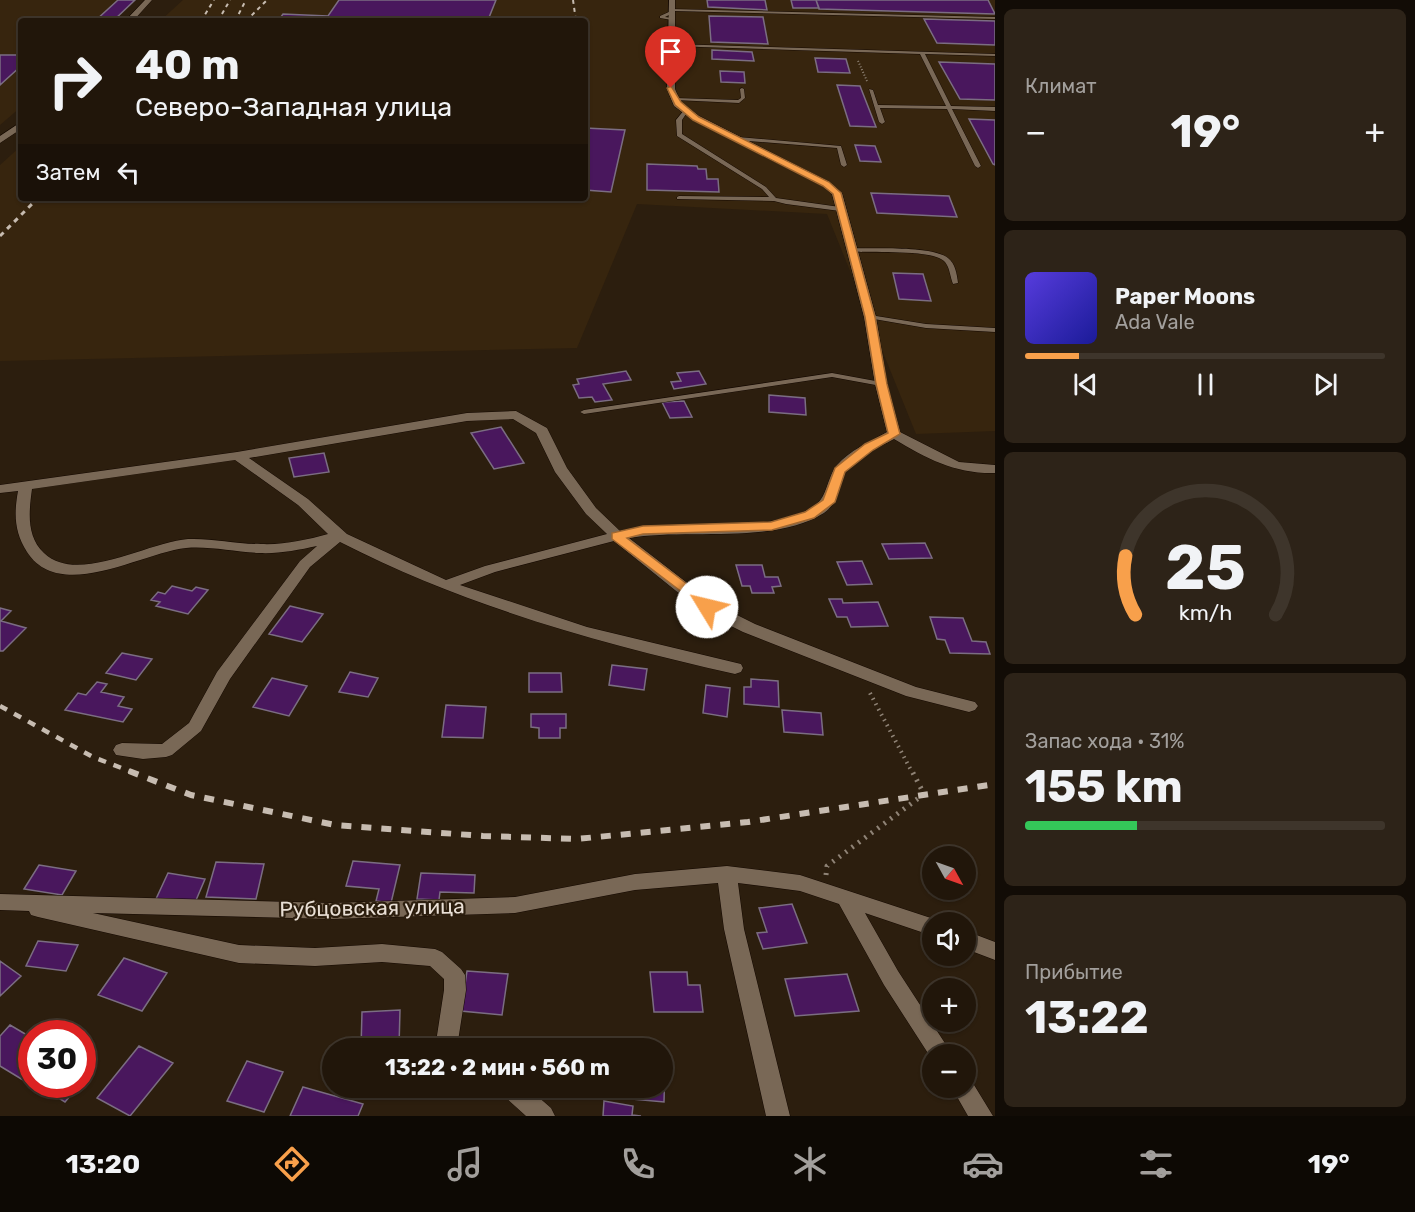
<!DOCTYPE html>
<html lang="ru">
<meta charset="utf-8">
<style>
body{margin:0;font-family:Rubik,sans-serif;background:#2d2318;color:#f1f3f6;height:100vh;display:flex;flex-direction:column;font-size:22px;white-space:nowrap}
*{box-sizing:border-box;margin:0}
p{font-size:20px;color:#a29f9c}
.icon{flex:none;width:33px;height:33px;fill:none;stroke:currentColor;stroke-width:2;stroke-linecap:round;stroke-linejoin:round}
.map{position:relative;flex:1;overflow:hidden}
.panel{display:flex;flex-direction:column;gap:9px;padding:9px;background:#120c06;width:420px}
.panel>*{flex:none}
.hud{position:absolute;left:18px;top:18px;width:570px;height:183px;border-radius:6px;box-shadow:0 2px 4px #0004,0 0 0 2px #3e352b;background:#21160a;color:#f1f3f6;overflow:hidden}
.needle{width:39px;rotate:130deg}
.tools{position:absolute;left:922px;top:846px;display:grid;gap:12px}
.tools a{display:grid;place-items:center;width:54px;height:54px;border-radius:50%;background:#21160a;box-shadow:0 2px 4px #0004,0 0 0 2px #3e352b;font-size:30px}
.speed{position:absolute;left:18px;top:1020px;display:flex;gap:12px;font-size:30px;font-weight:700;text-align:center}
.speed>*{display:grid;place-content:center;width:78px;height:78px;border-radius:50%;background:#21160a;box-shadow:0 2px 4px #0004,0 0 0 2px #3e352b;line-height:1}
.speed .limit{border:9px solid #d22;background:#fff;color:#111}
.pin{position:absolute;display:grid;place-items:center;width:51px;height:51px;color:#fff;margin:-62px -26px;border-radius:50% 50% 50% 0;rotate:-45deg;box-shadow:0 0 6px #0007}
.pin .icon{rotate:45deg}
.me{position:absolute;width:66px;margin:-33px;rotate:306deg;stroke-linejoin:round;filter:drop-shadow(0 0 4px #0008)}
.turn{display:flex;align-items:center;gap:21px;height:126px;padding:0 18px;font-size:27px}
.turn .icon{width:78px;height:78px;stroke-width:2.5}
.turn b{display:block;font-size:42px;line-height:51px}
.then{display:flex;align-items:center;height:57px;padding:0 18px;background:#0003;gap:12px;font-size:22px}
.big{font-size:45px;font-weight:700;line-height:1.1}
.panel .tile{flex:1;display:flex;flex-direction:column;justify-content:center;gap:9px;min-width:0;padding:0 21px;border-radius:9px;background:#2d2318}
.panel .dial{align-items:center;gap:0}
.dial svg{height:156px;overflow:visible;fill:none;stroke:#3e352b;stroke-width:7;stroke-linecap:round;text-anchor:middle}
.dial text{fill:#f1f3f6;stroke:none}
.song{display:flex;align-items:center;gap:18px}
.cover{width:72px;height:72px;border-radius:9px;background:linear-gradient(135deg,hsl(250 70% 55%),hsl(240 70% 35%))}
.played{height:6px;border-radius:3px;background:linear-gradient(90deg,#f8a04b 15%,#3e352b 15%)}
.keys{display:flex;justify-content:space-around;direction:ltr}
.heat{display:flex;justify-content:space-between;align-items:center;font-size:33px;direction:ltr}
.charge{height:9px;border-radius:4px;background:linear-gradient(90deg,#34c759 31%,#3e352b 0)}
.trip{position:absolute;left:322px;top:1038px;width:351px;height:60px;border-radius:30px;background:#21160a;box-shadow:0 2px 4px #0004,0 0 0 2px #3e352b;font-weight:700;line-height:60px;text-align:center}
.tabs{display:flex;height:96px;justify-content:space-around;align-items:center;background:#0d0904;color:#a29f9c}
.tabs .icon{width:42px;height:42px}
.tabs .on{color:#f8a04b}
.tabs b{font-size:27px;color:#f1f3f6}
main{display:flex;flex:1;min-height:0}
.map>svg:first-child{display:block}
.built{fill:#37250e}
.building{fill:#49175d;stroke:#7b6d82;stroke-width:1.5}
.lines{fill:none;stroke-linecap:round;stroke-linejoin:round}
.lane-casing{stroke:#140800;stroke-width:1}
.street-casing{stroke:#140800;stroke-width:1}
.path-far2{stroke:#8f8376;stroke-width:2;stroke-dasharray:1 2;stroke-linecap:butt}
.path-far1{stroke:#8f8376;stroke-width:4;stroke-dasharray:1.5 4.5;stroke-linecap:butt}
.path{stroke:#8f8376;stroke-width:5;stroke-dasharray:2 6;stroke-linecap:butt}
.lane{fill:#796856;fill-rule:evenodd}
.street{fill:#796856;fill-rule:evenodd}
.rail-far3{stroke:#c7bcb1;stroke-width:2;stroke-dasharray:4 4;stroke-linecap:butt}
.rail-far2{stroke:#c7bcb1;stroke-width:3;stroke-dasharray:5 5;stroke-linecap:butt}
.rail-far1{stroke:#c7bcb1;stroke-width:4.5;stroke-dasharray:8 8;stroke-linecap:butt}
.rail{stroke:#c7bcb1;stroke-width:6;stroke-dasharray:10 10;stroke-linecap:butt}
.route{fill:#f8a04b;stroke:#a16831;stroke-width:1.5}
.labels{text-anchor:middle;stroke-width:4.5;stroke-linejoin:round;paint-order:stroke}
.near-street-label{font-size:21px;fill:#e9dfd5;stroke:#2c1e0e}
</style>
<main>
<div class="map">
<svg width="995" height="1116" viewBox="0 0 995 1116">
<rect width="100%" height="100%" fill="#2c1e0e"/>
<path class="built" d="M 0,0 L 135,0 L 113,21 L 21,21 L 21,107 L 0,125 Z
M 183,0 L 995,0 L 995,431 L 916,434 L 827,214 L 637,204 L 577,348 L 0,361 L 0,165 L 21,146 L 21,198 L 585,198 L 585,21 L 160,21 Z"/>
<path class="building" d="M 118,0 L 135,0 L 113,21 L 95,21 Z
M 339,0 L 496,0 L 488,20 L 514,21 L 278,21 L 283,14 L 328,16 Z
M 707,0 L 765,0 L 767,10 L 708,7 Z
M 791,0 L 816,0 L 819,8 L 793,8 Z
M 816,0 L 988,0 L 995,14 L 819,9 Z
M 709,16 L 763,17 L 768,44 L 711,42 Z
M 924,19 L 995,21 L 995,45 L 937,43 Z
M 712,50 L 752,52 L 754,61 L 712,59 Z
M 0,55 L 21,55 L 21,66 L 0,85 Z
M 815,58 L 846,59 L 850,73 L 818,72 Z
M 939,62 L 995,64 L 995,100 L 960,99 Z
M 720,71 L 744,72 L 745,83 L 721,82 Z
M 837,85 L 860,86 L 876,127 L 850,126 Z
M 969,119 L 995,120 L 995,165 L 993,164 Z
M 585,128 L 625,130 L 611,192 L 585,190 Z
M 855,145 L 875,146 L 881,162 L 860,161 Z
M 647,164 L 697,166 L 698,169 L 706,169 L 707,179 L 718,179 L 719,192 L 647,190 Z
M 871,193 L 949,196 L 957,217 L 877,213 Z
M 893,273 L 923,274 L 931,301 L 899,299 Z
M 626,371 L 631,380 L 603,384 L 612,400 L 595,402 L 592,397 L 579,398 L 573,385 L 579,384 L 577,379 Z
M 699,371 L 706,384 L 674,389 L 671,382 L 681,381 L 677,373 Z
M 769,395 L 805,398 L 806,415 L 769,412 Z
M 684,401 L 692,417 L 670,418 L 662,402 Z
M 501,427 L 524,463 L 494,469 L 471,433 Z
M 324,453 L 329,472 L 294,477 L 289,458 Z
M 925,543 L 932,558 L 889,559 L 882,544 Z
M 862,561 L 872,584 L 847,585 L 837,562 Z
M 736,565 L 762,565 L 765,577 L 778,577 L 781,586 L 772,587 L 774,593 L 752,593 L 750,586 L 742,586 Z
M 172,586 L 192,591 L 196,587 L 208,590 L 188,614 L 156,606 L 160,602 L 151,600 L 158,592 L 165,594 Z
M 829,599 L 842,599 L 843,603 L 878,602 L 888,626 L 851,627 L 847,617 L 837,617 Z
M 290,606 L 323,614 L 302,642 L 269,634 Z
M 0,608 L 11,611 L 1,621 L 26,628 L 3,651 L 0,651 Z
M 930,617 L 963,618 L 972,641 L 986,642 L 990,654 L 950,653 L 945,640 L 937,639 Z
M 122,653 L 152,659 L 136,680 L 106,673 Z
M 612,665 L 647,669 L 644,690 L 609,685 Z
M 350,672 L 378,678 L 368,697 L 339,692 Z
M 529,673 L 561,673 L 562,692 L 529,692 Z
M 272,678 L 307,686 L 289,716 L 253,707 Z
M 751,679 L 778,681 L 779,707 L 744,704 L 744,687 L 751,687 Z
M 97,682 L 107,684 L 101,692 L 124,697 L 118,706 L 132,709 L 123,722 L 65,710 L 78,693 L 86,695 Z
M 706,685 L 730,688 L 727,717 L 703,713 Z
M 446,705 L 486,707 L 483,738 L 442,737 Z
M 782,710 L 821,713 L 823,735 L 784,732 Z
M 531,714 L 566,714 L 566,728 L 560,728 L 560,738 L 539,738 L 539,728 L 531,727 Z
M 353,861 L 400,865 L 391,903 L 376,901 L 379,889 L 346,886 Z
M 216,862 L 264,864 L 256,899 L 206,897 Z
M 39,865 L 76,871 L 62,895 L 24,889 Z
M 168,873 L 205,879 L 194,905 L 156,899 Z
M 421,873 L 475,875 L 474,893 L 440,892 L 439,900 L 417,899 Z
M 792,904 L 807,943 L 763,949 L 757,933 L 767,932 L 759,908 Z
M 38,941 L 78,945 L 66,971 L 26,966 Z
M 124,958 L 167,973 L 142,1011 L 98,995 Z
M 0,961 L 21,976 L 0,996 Z
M 467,971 L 508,974 L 502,1015 L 461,1011 Z
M 650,972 L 687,972 L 688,985 L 700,985 L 703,1012 L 654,1012 Z
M 847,974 L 859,1011 L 795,1016 L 785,979 Z
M 400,1010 L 399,1047 L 361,1048 L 362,1012 Z
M 10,1025 L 32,1038 L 32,1071 L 23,1080 L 0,1066 L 0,1036 Z
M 139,1046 L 173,1063 L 130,1116 L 97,1098 Z
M 247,1061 L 283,1072 L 264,1112 L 227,1101 Z
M 82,1062 L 94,1068 L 82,1082 Z
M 663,1063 L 665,1063 L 664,1102 L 621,1098 L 621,1088 L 663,1088 Z
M 36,1084 L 80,1084 L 65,1102 Z
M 303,1087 L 363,1104 L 358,1116 L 290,1116 Z
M 604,1101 L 633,1106 L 632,1115 L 641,1116 L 603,1116 Z"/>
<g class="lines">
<defs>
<path id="lane" d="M 671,9 L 995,17 L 995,19 L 674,11 L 673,13 L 665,17 L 672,18 L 672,20 L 660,18 L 660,16 L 671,11 L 669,10 Z
M 671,44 L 995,54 L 995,56 L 925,54 L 951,106 L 995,107 L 995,111 L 952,109 L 981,166 L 978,168 L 975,166 L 947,109 L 880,108 L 885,122 L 882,124 L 879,122 L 869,89 L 873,90 L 878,105 L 946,106 L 920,54 L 669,46 Z
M 742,88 L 744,89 L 745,98 L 739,103 L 675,100 L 673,99 L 675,98 L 738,100 L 741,98 L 740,89 Z
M 685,109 L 688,111 L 682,120 L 682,134 L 766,187 L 776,198 L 840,207 L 843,209 L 840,211 L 786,204 L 774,201 L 677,199 L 677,197 L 679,196 L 769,197 L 762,189 L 677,136 L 676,120 Z
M 738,137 L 841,146 L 847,165 L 844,167 L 841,165 L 837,148 L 736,140 L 736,138 Z
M 850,248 C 872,249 931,245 948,258 C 955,263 957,274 958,283 L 953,284 C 950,277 950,268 945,262 C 933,248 868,254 848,251 L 848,249 Z
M 870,315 L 926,324 L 995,328 L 995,332 L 926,328 L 868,318 L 867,317 Z
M 832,373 L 881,382 L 885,384 L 881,386 L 832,377 L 584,414 L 580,412 L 584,410 Z"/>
<path id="street" d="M 145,0 L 152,0 L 133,21 L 125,21 Z
M 669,0 L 675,0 L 675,89 L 681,103 L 699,116 L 829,182 L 842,193 L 876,317 L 887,384 L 900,432 L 959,462 L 995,465 L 995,473 C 956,474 927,459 894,439 C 877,448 855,457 845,473 C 836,487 839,503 824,513 C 774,545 686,528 629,538 L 713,603 L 755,624 L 916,687 L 975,702 L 978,706 L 975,710 L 969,712 L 906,696 L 743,632 L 701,611 L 614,541 L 495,572 L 460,585 L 587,627 L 741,664 L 743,668 L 741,672 L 735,674 C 598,643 465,606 340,542 L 310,567 L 230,679 L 201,731 L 172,755 L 166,757 L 143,759 L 116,755 L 113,750 L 116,745 L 122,743 L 162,744 L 189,723 L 217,672 L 300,561 L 317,546 C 298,550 279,554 259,553 C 234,552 210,546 186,548 C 141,553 60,603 27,552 C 14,532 14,513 18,491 L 0,493 L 0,485 L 237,452 L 467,413 L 516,411 L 547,428 L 567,468 L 596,508 L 620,531 C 677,521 763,535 812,508 C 828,498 826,479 837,465 C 850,450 870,442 887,432 L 875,384 L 864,317 L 832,194 L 823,186 L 693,120 L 674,106 L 667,89 ZM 513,419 L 536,433 L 555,472 L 586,514 L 607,534 L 485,566 L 446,580 L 347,534 L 308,499 L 249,458 L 467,421 ZM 235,460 L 298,505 L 328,534 C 306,540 284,545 261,544 C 236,544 212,538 188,539 C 148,542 77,585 44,553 C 26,536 29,511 32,489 Z
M 21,122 L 21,129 L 0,143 L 0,136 Z
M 727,866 L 800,875 L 940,921 L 933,922 L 933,936 L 865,913 L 898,971 L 952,1054 L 933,1054 L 933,1061 L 884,985 L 839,904 L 800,891 L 738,883 L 744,929 L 790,1116 L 766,1116 L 724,929 L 718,883 L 635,890 L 515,913 L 331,919 L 93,913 L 239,945 L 315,948 L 382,944 L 435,949 L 442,952 L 461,969 L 465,975 L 466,990 L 458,1041 L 461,1048 L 439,1048 L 436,1042 L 444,990 L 444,979 L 430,966 L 382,962 L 315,966 L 239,963 L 38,917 L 31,915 L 29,911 L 0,910 L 0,894 L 331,903 L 515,897 L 635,874 Z
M 966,931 L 995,942 L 995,960 L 966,949 Z
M 966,1078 L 971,1080 L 993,1116 L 968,1116 L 952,1088 L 966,1088 Z
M 501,1088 L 528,1088 L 551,1108 L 555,1116 L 526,1116 L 504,1096 Z"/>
</defs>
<use href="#lane" class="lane-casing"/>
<use href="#street" class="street-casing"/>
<path class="path-far2" d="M 858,61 L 867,81"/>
<path class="path-far1" d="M 870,693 L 912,772"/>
<path class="path" d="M 826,875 L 827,866 L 924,794 L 912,771"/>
<use href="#lane" class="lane"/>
<use href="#street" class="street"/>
<path class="rail-far3" d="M 573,0 L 576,21
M 201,21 L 214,0
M 218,21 L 230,0
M 235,21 L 246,0
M 246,21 L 267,0"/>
<path class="rail-far2" d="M 0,236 L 38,198"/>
<path class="rail-far1" d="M 0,706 L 93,757 L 132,772"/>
<path class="rail" d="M 129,771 L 191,795 L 335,825 L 483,836 L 577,839 L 748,822 L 995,784"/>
</g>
<path class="route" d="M 671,86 L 681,102 L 699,117 L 829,182 L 841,193 L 875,317 L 887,384 L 900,434 L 873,450 L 845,472 L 835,502 L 814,518 L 772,530 L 643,534 L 627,538 L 712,603 L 712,610 L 707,611 L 612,539 L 612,533 L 643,526 L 771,522 L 805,512 L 823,500 L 835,468 L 865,444 L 888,433 L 876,384 L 865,317 L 833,194 L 823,186 L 693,120 L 675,105 L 667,88 Z"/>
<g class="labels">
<g class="near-street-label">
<text transform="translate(372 908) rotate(-1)" y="7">Рубцовская улица</text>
</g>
</g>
</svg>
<div class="tools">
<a><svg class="needle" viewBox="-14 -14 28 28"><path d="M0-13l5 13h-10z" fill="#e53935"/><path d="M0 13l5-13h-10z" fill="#a29f9c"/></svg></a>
<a><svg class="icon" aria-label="sound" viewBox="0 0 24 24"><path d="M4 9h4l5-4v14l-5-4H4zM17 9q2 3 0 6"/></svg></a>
<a>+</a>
<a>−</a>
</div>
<div class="speed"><div class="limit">30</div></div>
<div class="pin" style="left:671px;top:88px;background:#d93025"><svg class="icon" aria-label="arrive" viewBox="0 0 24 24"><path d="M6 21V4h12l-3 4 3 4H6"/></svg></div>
<svg class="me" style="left:707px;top:607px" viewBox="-20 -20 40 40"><circle r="19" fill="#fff"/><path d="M0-13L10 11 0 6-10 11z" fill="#f8a04b"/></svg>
<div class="trip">13:22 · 2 мин · 560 m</div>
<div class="hud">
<div class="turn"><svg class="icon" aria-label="right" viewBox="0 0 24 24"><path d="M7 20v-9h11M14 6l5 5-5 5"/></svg><div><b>40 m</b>Северо-Западная улица</div></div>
<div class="then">Затем<svg class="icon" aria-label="left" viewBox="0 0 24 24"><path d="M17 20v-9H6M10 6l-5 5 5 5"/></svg></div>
</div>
</div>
<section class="panel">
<div class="tile"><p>Климат</p>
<div class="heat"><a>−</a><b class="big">19°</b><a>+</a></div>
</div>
<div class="tile">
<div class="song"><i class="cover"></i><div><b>Paper Moons</b><p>Ada Vale</p></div></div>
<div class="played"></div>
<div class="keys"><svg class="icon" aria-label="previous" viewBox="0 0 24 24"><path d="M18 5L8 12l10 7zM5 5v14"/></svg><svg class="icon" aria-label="pause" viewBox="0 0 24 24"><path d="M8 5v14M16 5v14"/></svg><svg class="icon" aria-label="next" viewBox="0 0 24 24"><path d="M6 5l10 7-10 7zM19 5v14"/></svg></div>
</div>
<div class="tile dial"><svg viewBox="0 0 100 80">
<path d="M14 69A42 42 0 1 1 86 69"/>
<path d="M14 69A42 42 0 0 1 9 39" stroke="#f8a04b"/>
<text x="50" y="56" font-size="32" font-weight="700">25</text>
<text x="50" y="72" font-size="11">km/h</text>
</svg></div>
<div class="tile"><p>Запас хода · 31%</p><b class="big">155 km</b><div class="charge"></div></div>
<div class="tile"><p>Прибытие</p><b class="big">13:22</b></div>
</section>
</main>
<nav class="tabs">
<b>13:20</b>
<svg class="icon on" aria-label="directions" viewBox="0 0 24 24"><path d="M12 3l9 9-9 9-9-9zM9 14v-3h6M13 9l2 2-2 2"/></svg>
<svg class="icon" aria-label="music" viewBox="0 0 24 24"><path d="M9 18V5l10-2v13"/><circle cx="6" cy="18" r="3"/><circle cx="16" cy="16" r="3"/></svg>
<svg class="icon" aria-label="phone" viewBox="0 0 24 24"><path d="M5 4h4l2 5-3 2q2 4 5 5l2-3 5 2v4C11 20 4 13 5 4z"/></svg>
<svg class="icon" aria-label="climate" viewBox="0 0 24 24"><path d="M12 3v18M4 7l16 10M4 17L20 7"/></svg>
<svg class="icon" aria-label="car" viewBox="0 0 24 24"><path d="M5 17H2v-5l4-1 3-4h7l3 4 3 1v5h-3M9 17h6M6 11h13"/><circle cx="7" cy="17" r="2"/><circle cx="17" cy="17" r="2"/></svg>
<svg class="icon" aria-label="filters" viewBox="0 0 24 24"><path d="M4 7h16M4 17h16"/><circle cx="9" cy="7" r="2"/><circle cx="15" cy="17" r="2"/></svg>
<b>19°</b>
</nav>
